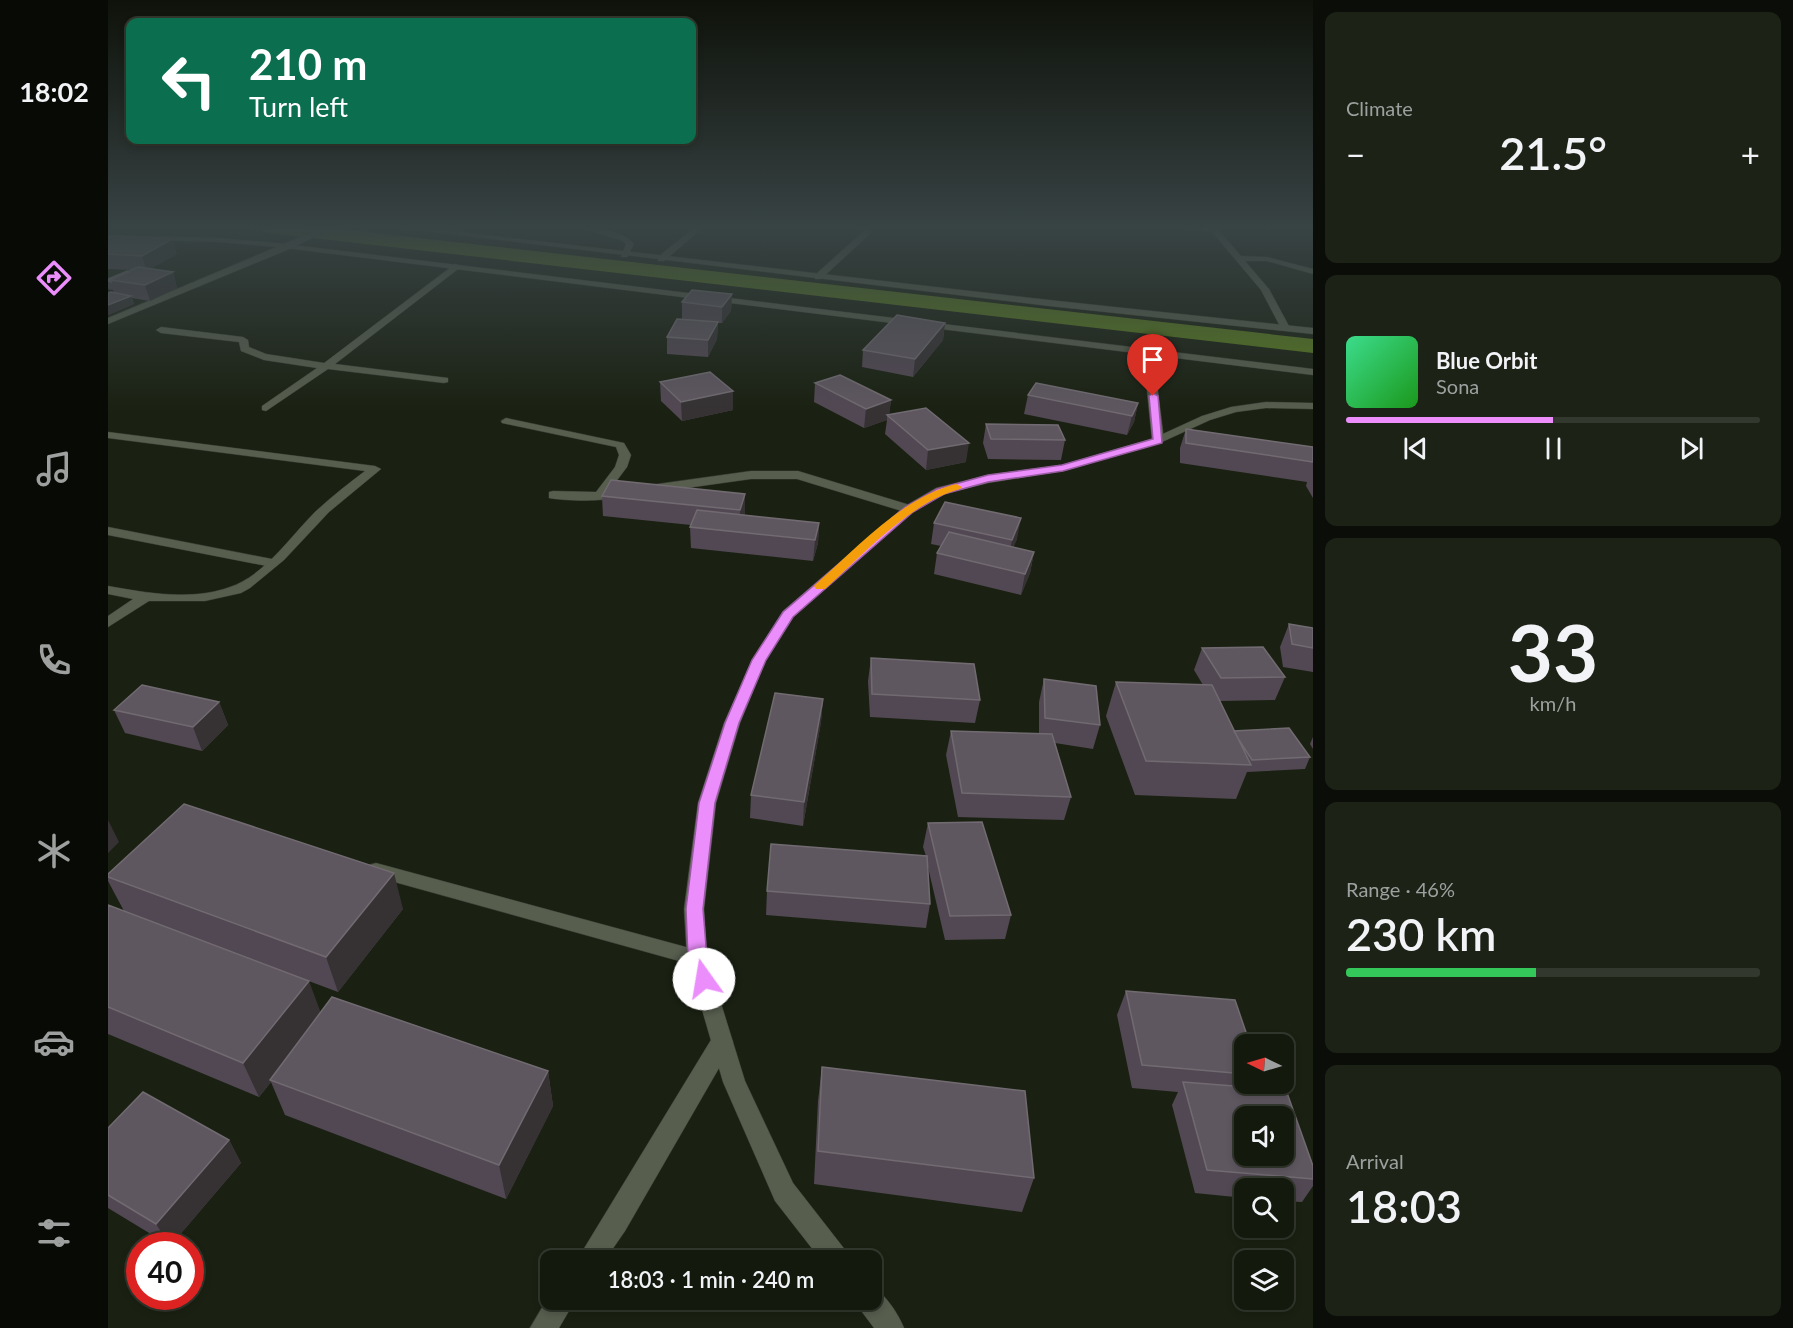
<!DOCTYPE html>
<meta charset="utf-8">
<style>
body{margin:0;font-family:Lato,sans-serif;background:#1d2217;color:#f1f3f6;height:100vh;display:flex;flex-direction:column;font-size:22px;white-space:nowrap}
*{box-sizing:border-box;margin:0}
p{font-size:20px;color:#9da09e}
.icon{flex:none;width:33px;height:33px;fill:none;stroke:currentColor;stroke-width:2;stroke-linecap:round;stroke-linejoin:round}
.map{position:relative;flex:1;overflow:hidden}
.sheet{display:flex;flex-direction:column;gap:12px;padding:12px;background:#0b0e08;width:480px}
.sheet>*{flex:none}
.hud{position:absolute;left:18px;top:18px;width:570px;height:126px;border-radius:12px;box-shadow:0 3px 9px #0003,0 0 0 2px #33382e;background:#0b6e4f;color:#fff;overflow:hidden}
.needle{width:39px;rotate:275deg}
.controls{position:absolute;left:1126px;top:1034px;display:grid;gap:12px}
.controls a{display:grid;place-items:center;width:60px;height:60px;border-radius:12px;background:#14190e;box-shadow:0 3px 9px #0003,0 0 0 2px #33382e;font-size:30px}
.speed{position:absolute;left:18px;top:1232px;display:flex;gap:12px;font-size:30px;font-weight:700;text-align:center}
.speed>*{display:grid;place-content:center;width:78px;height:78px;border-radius:50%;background:#14190e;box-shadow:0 3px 9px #0003,0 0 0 2px #33382e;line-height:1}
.speed .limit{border:9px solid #d22;background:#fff;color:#111}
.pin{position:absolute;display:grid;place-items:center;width:51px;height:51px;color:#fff;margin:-62px -26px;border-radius:50% 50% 50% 0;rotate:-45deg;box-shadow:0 0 6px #0007}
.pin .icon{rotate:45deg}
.me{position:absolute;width:66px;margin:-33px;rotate:347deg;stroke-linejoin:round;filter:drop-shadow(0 0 4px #0008)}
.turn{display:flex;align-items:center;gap:21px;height:126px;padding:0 24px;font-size:27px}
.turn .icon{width:78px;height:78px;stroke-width:2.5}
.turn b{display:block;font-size:42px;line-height:51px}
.big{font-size:45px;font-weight:600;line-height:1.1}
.sheet .widget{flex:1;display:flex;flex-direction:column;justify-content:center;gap:9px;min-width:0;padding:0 21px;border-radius:12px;background:#1d2217}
.sheet .dial{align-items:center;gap:0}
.dial b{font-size:78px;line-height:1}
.song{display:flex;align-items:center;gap:18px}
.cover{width:72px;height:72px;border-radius:9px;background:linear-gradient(135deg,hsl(150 70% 55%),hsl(120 70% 35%))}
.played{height:6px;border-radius:3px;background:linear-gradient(90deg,#eb8dfb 50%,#33382e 50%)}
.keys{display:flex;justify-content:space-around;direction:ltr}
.heat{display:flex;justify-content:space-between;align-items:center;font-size:33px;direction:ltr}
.charge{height:9px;border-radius:4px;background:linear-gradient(90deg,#34c759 46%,#33382e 0)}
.trip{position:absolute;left:432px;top:1250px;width:342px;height:60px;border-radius:12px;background:#14190e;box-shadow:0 3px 9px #0003,0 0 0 2px #33382e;font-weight:600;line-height:60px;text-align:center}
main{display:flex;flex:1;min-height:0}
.dock{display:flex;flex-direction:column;width:108px;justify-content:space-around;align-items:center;background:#080a06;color:#9da09e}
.dock .icon{width:42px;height:42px}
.dock .selected{color:#eb8dfb}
.dock b{font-size:27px;color:#f1f3f6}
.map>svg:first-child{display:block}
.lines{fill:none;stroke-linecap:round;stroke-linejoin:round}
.canal{fill:#58791f;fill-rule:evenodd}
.service-casing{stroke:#373b32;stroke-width:1}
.minor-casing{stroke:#373b32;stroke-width:1}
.tertiary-casing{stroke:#373b32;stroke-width:1}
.service{fill:#575e4e;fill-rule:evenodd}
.minor{fill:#575e4e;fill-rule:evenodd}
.tertiary{fill:#575e4e;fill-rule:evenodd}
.wall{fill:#524853}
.shaded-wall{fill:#363234}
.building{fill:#5f5760;stroke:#716b71;stroke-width:1.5;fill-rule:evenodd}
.route{fill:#eb8dfb;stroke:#995ca3;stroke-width:1.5}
.slow{fill:#f59e0b}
</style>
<main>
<nav class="dock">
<b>18:02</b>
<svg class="icon selected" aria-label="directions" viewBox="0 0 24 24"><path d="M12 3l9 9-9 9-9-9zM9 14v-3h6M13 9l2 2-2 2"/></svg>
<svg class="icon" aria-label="music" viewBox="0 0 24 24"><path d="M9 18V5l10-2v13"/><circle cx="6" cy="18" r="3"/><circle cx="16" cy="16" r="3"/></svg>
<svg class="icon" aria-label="phone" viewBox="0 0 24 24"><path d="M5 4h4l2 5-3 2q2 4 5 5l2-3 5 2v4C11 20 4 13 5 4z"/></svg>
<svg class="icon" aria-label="climate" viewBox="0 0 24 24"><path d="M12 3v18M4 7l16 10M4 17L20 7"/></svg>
<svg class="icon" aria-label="car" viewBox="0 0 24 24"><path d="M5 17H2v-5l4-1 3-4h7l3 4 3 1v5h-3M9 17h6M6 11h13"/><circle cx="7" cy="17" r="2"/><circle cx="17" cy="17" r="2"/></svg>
<svg class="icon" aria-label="filters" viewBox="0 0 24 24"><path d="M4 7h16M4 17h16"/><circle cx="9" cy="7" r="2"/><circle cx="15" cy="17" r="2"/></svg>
</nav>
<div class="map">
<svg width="1205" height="1328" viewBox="0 0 1205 1328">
<rect width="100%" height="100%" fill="#1a2112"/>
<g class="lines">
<path class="canal" d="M 153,227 L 214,227 L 1205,339 L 1205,353 L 162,233 L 155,231 Z"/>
<defs>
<path id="service" d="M 1068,227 L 1098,227 L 1110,230 L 1106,232 Z
M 757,230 L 764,232 L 713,279 L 707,279 L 707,275 Z
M 0,527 L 164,559 L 171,563 L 164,567 L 0,535 Z
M 614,1032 L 622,1035 L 625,1042 L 622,1049 L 517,1231 L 497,1260 L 469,1260 L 606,1035 Z
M 442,1294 L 442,1299 L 468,1299 L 451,1328 L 422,1328 Z"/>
<path id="minor" d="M 216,227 L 226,227 L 184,248 L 0,324 L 0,318 Z
M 471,227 C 488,227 516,231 526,244 L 519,257 L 513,257 L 518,244 L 515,241 Z
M 587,227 L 596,227 L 556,261 L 550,261 L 550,257 Z
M 1100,227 L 1108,227 L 1133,256 L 1159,257 L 1205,269 L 1205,274 L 1159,261 L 1137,261 L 1161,289 L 1182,328 L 1180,330 L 1174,330 L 1153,290 Z
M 347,264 L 354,266 L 227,364 L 340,378 L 340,382 L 336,383 L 220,369 L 158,411 L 154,410 L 154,406 L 209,368 L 156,360 L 133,351 L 131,342 L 53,333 L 48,330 L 53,327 L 135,337 L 140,340 L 141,347 L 158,354 L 216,363 Z
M 1040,348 L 1045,351 L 1056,440 L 1050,443 L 1044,440 L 1035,351 Z
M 398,418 L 516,443 L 523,455 L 519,467 L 501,491 L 514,489 L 520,493 C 509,503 456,501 441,498 L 441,492 L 445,491 L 488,492 L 507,467 L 511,455 L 508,447 L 394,423 L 393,421 Z
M 0,432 L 267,466 L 273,469 L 221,512 L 176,560 L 142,588 L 133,593 L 97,601 L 41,601 L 0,627 L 0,616 L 25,599 L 0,594 L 0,586 C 39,593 84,601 122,587 C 157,575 182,537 207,512 C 223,497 240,484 257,471 L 0,438 Z
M 643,471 L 690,471 L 805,506 L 807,509 L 801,513 L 797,512 L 689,479 L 643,479 L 543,493 L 537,489 L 543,485 Z
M 268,863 L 589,950 L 596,952 L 599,958 L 596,964 L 589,966 L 261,875 L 259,870 L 261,865 Z"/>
<path id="tertiary" d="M 284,227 L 308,227 L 941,300 L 1205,328 L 1205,334 L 941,306 Z
M 0,235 L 112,238 L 169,243 L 1205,369 L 1205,375 L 169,247 L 112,242 L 0,239 Z
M 1158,402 L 1205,403 L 1205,409 L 1158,408 L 1128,412 L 1102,420 L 1054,442 L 959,470 L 880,483 L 836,494 L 805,512 L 685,617 L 658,660 L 632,723 L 608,803 L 596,909 L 599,958 L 637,1081 L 685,1183 L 738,1251 L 742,1260 L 713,1260 L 667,1201 L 615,1082 L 579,958 L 576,909 L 590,803 L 616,723 L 644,660 L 675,611 L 797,506 L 828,488 L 880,475 L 954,465 L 1046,438 L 1094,416 L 1123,407 Z
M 764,1287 C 777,1293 791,1315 796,1328 L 766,1328 L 751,1308 L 747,1299 L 764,1299 Z"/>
</defs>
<use href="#service" class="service-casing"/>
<use href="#minor" class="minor-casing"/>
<use href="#tertiary" class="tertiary-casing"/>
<use href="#service" class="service"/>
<use href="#minor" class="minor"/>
<use href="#tertiary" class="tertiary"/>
</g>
<path class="wall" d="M 0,238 L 64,239 L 69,254 L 42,269 L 65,272 L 69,288 L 42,301 L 24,298 L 26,304 L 0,315 L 0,293 L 6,292 L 5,290 L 0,289 L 0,279 L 24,270 L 0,269 Z
M 624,294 L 623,311 L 614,323 L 610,323 L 609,339 L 600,357 L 559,354 L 559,337 L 574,319 L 574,302 Z
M 837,323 L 835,340 L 805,377 L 754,367 L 755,350 Z
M 552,382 L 625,410 L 574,421 L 553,401 Z
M 707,383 L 783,400 L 781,414 L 858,462 L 818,470 L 777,434 L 779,420 L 756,428 L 706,402 Z
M 920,395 L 1030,403 L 1026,422 L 1019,435 L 916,414 Z
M 878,424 L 957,440 L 953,460 L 880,459 L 875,443 Z
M 1078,429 L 1205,447 L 1205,498 L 1198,486 L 1199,482 L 1072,463 L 1072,448 Z
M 637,494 L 636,515 L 711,523 L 710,543 L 705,561 L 583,548 L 582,527 L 583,525 L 495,516 L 494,496 Z
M 826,523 L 909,539 L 905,547 L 926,552 L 922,573 L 913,595 L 826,574 L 829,553 L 833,546 L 823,544 Z
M 1181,624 L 1205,628 L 1205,672 L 1175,667 L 1172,647 Z
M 1094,648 L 1177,677 L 1167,700 L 1112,701 L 1126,731 L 1202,757 L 1197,769 L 1139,772 L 1128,799 L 1027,795 L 998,716 L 1008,682 L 1095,685 L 1086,670 Z
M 763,658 L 872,700 L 867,723 L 762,717 L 760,681 Z
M 936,679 L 992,725 L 985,749 L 947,743 L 963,797 L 956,820 L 850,817 L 838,755 L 843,731 L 931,734 L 931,702 Z
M 715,699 L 713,722 L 695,826 L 642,818 L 643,795 Z
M 111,702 L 120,725 L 94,751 L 17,733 L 6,710 Z
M 1205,737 L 1205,749 L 1202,744 Z
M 820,823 L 903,915 L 897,939 L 837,940 L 819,863 L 822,904 L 818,928 L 658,915 L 659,891 L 818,856 L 815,847 Z
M 0,874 L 295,909 L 230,992 L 27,916 L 212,1012 L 440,1071 L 445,1106 L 398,1199 L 177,1115 L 163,1082 L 151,1097 L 0,1034 L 0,905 L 16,911 L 0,881 Z
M 1018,991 L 1137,1044 L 1137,1083 L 1147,1083 L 1145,1087 L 1205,1166 L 1205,1186 L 1194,1202 L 1176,1201 L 1176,1188 L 1137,1188 L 1137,1198 L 1087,1193 L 1064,1105 L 1070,1092 L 1024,1088 L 1009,1015 Z
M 714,1067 L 926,1178 L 914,1212 L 706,1184 L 710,1101 Z
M 0,1128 L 121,1140 L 133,1163 L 63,1245 L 61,1245 L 0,1208 Z"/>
<path class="shaded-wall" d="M 64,239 L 69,254 L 39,271 L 34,256 Z
M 65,272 L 69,288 L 42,301 L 37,285 Z
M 624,294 L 623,311 L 614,323 L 614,307 Z
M 23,296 L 26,304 L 0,315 L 0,305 Z
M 610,322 L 609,339 L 600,357 L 600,340 Z
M 837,323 L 835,340 L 805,377 L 807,359 Z
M 625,391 L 625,410 L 574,421 L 573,402 Z
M 783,400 L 781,416 L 779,415 L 779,420 L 756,428 L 758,409 Z
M 1030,403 L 1026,422 L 1019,435 L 1024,416 Z
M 861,443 L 858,462 L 818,470 L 820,450 Z
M 637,494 L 637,514 L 631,530 L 632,510 Z
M 913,518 L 909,539 L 900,561 L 904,540 Z
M 711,523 L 710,543 L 705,561 L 707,540 Z
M 926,552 L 922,573 L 913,595 L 917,574 Z
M 715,699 L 713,722 L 695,826 L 696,802 Z
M 111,702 L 120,725 L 94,751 L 85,727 Z
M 0,820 L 11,842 L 0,853 Z
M 286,873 L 295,909 L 230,992 L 218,957 Z
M 201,981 L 214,1016 L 162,1080 L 163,1082 L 151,1097 L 135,1063 Z
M 440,1071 L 445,1106 L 398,1199 L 391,1165 Z
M 121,1140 L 133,1163 L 63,1245 L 62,1245 L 48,1224 Z"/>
<path class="building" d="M 4,236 L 64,239 L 34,256 L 0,254 L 0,238 Z
M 30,267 L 65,272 L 37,285 L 2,280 Z
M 19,271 L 21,272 L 2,280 L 3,282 L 0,281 L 0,279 Z
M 584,290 L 624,294 L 614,307 L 574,302 Z
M 3,292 L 23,296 L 0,305 L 0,293 Z
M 789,315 L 837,323 L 807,359 L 755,350 Z
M 569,319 L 610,322 L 600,340 L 559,337 Z
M 602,372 L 625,391 L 573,402 L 552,382 Z
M 732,375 L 783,400 L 758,409 L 707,383 Z
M 928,383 L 1030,403 L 1024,416 L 920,395 Z
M 818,408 L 861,443 L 820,450 L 779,415 Z
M 878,424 L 950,425 L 957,440 L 883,439 Z
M 1078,429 L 1205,447 L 1205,462 L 1078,443 Z
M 503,480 L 637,494 L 632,510 L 494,496 Z
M 837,502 L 913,518 L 904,540 L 826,523 Z
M 589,510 L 711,523 L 707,540 L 582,527 Z
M 841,532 L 926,552 L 917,574 L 829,553 Z
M 1181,624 L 1205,628 L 1205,648 L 1184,644 Z
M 1155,647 L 1177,677 L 1113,678 L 1094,648 Z
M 763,658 L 866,664 L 872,700 L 764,694 Z
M 936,679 L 988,686 L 992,725 L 937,718 Z
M 1008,682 L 1104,685 L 1143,765 L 1038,761 Z
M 34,685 L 111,702 L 85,727 L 6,710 Z
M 667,693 L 715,699 L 696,802 L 643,795 Z
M 1181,728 L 1202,757 L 1144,760 L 1131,740 L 1126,731 Z
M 843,731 L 944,734 L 963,797 L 854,793 Z
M 76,804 L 286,873 L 218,957 L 0,877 L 0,874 Z
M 874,822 L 903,915 L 842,916 L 820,823 Z
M 663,844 L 819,856 L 822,904 L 659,891 Z
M 0,905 L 201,981 L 135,1063 L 0,1007 Z
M 1018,991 L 1127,1000 L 1142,1044 L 1137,1044 L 1137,1074 L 1034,1065 Z
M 224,997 L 440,1071 L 391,1165 L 162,1080 Z
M 714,1067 L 917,1091 L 926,1178 L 710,1151 Z
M 1075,1082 L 1178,1090 L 1205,1166 L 1205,1179 L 1099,1170 ZM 1137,1116 L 1176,1116 L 1176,1155 L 1137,1155 Z
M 35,1092 L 121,1140 L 48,1224 L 0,1195 L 0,1128 Z"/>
<linearGradient id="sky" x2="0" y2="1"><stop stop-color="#0e120a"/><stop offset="0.55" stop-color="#384344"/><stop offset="1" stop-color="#384344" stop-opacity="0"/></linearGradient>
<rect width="1205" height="413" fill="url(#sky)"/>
<path class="route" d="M 1045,393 L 1050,396 L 1054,443 L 955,471 L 880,482 L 836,494 L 805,512 L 685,617 L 658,660 L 631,723 L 607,803 L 595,909 L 599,958 L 605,979 L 602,984 L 596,987 L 589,984 L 580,958 L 578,909 L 591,803 L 617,723 L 644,660 L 675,612 L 797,507 L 829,489 L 880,475 L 954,465 L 1045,439 L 1041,396 Z"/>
<path class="slow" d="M 848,484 L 854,487 L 852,489 C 801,503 756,554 717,589 L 708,589 L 706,586 L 708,584 C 750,547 793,498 848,484 Z"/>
</svg>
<div class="controls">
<a><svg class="needle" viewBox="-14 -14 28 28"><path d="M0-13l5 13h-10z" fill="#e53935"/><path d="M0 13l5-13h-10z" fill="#9da09e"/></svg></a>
<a><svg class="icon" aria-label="sound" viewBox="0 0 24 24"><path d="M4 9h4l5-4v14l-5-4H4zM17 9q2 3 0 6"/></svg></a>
<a><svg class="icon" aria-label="search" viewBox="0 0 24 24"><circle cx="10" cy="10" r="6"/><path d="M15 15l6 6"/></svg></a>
<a><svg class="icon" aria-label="layers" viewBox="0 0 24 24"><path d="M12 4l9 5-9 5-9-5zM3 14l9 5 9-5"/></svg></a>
</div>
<div class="speed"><div class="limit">40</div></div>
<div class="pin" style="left:1045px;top:396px;background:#d93025"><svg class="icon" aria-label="arrive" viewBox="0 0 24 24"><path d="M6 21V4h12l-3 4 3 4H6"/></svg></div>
<svg class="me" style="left:596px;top:979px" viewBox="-20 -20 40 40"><circle r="19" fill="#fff"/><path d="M0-13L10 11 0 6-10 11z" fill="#eb8dfb"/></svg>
<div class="trip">18:03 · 1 min · 240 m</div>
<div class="hud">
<div class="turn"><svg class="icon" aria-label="left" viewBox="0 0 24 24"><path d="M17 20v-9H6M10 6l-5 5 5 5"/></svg><div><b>210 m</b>Turn left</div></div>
</div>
</div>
<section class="sheet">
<div class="widget"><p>Climate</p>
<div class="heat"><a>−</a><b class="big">21.5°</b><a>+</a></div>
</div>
<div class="widget">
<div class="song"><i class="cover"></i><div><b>Blue Orbit</b><p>Sona</p></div></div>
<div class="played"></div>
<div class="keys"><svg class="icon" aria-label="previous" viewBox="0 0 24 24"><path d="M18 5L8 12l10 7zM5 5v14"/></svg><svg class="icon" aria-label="pause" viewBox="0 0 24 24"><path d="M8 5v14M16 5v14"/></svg><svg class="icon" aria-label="next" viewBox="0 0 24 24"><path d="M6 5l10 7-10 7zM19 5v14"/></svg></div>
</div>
<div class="widget dial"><b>33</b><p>km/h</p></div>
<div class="widget"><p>Range · 46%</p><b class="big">230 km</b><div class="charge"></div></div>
<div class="widget"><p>Arrival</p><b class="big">18:03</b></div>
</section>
</main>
